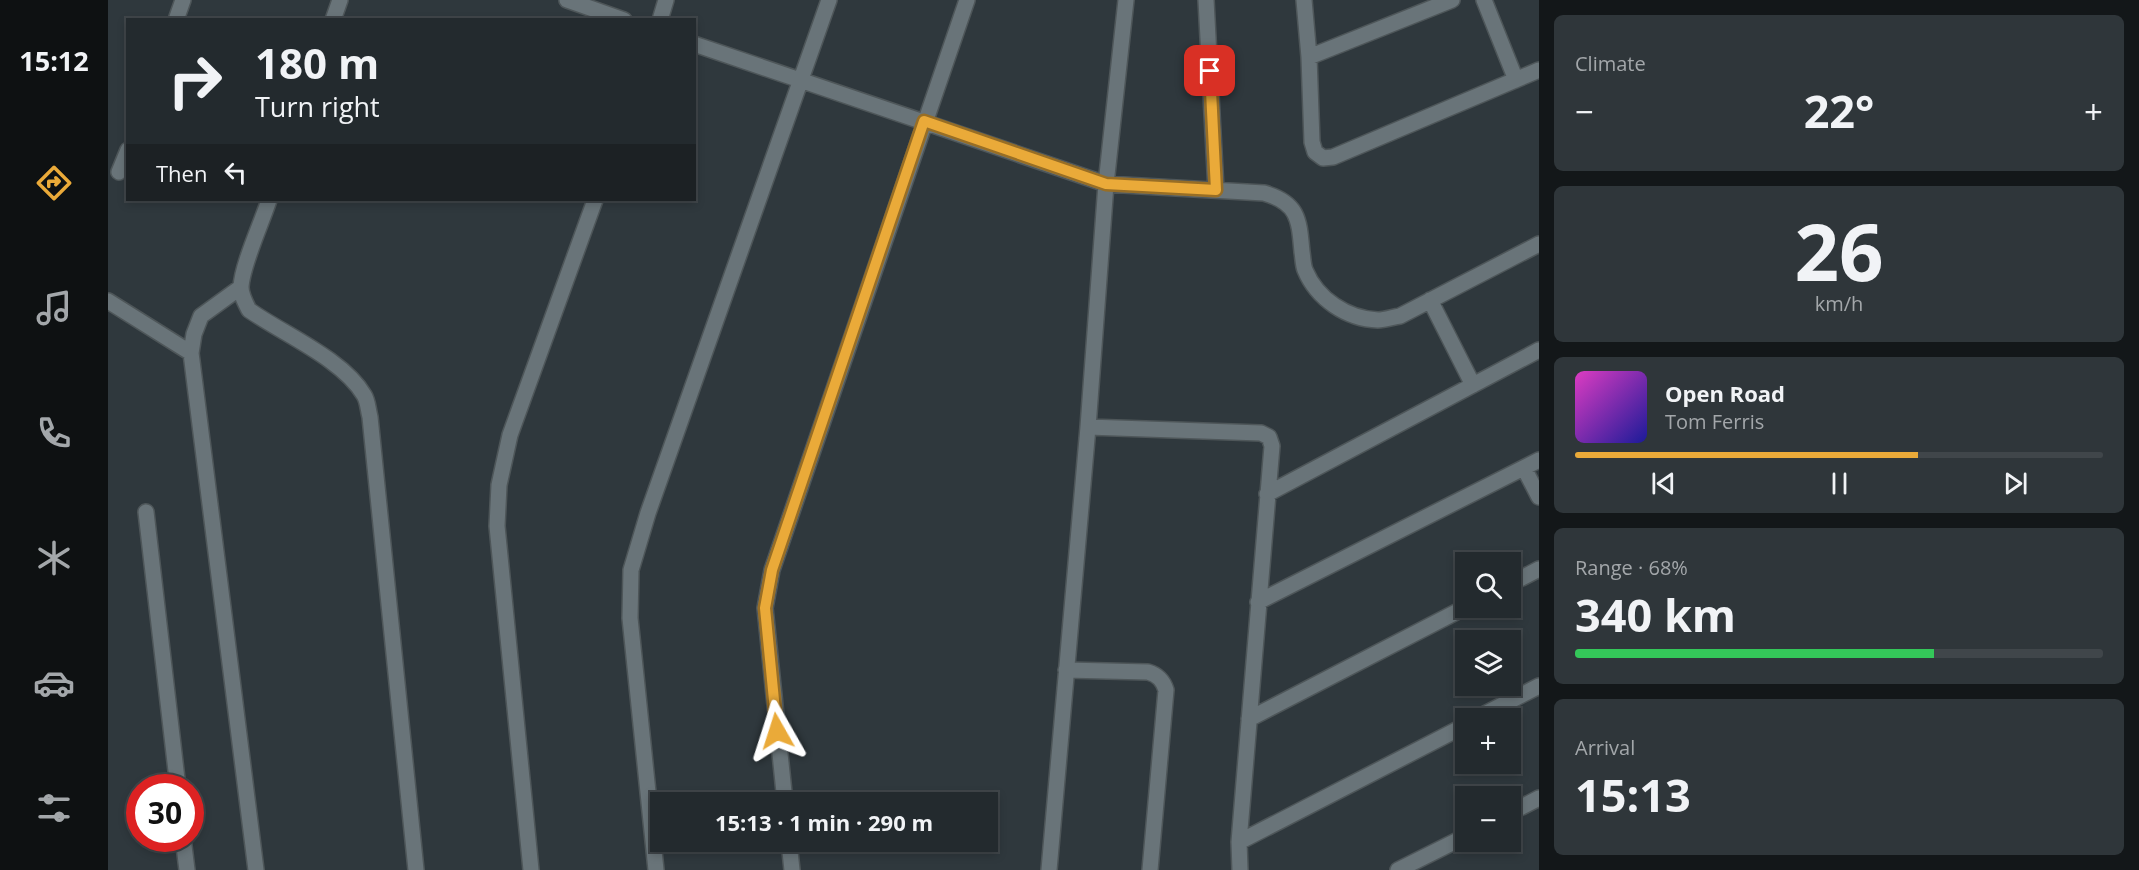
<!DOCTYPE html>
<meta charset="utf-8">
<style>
body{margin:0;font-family:"Open Sans",sans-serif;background:#2f363a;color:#f1f3f6;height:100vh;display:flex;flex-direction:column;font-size:22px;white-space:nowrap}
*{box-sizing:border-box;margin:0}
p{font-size:20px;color:#a3a7aa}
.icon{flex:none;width:33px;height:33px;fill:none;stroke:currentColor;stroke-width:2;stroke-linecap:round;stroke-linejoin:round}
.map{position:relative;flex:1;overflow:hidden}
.sheet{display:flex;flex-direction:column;gap:15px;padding:15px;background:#131719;width:600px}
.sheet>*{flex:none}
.banner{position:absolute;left:18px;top:18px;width:570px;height:183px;border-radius:0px;box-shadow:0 3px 9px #0003,0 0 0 2px #40464a;background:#232a2e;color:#f1f3f6;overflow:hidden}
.controls{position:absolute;left:1347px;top:552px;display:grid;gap:12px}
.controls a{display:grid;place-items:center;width:66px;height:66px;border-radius:0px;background:#232a2e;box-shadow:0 3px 9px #0003,0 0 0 2px #40464a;font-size:30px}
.speed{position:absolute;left:18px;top:774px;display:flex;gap:12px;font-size:30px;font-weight:700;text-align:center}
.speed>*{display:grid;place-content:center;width:78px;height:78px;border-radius:50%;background:#232a2e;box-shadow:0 3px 9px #0003,0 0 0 2px #40464a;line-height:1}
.speed .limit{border:9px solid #d22;background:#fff;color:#111}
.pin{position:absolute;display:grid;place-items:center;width:51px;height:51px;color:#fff;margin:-26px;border-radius:12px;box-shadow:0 3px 9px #0006}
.me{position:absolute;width:66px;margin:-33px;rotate:354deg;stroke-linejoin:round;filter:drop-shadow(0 0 4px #0008)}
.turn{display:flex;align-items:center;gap:21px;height:126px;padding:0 30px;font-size:27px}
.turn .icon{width:78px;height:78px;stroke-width:2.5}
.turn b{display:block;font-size:42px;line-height:51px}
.then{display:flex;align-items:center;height:57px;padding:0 30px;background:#0003;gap:12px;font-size:22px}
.big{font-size:45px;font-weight:700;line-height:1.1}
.sheet .tile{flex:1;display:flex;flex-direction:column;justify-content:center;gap:9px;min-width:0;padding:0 21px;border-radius:9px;background:#2f363a}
.sheet .dial{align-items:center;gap:0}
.dial b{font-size:78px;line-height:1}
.song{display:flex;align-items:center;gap:18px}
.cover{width:72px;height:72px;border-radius:9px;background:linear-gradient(135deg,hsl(310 70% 55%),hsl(240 70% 35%))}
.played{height:6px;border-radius:3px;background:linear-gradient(90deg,#eaaa39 65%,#40464a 65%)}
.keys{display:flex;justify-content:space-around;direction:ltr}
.heat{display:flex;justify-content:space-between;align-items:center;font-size:33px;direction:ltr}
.charge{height:9px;border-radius:4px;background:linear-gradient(90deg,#34c759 68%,#40464a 0)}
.trip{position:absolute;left:542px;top:792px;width:348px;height:60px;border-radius:0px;background:#232a2e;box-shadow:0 3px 9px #0003,0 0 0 2px #40464a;font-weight:700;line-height:60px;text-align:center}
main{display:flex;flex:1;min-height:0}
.menu{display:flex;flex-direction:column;width:108px;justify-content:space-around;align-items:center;background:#0e1112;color:#a3a7aa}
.menu .icon{width:42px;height:42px}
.menu .on{color:#eaaa39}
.menu b{font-size:27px;color:#f1f3f6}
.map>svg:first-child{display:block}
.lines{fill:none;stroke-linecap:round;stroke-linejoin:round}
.street-casing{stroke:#4e5659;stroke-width:18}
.street{stroke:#697479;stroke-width:15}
.route-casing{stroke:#986e25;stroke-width:15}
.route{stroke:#eaaa39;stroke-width:10}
</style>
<main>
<nav class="menu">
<b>15:12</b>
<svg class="icon on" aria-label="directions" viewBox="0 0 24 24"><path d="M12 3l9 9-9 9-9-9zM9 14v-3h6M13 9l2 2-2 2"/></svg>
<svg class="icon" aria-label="music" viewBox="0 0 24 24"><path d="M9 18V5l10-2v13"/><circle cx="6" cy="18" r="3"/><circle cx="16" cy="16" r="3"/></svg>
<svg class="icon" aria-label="phone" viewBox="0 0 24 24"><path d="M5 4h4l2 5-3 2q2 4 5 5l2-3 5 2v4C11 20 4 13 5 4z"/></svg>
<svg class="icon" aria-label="climate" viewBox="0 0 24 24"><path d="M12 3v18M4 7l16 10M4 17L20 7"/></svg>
<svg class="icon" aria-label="car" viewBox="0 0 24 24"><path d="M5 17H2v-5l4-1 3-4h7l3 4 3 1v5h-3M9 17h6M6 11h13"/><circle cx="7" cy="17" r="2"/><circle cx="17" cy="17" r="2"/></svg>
<svg class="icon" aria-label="filters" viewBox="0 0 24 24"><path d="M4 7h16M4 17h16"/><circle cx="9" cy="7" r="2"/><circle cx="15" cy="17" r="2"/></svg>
</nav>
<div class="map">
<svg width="1431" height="870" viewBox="0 0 1431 870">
<rect width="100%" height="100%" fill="#2f383d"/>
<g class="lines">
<defs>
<path id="street" d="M 459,0 L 516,20
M 1098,0 L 1108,190
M 1196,0 L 1201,57 L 1204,142 L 1207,152 L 1215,158 L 1225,157 L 1431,70
M 1376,0 L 1408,80
M 68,20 L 75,0
M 225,20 L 232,0
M 552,20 L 558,0
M 586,44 L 998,184 L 1156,193 C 1191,203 1191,220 1194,252 C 1195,258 1195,265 1197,270 C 1209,299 1239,319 1270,320 C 1277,320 1285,317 1292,316 L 1431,244
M 1201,57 L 1344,0
M 11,172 L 20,150
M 161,200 C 154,222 134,265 133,287 C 133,295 137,302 141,310 C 175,334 235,359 256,395 C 260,401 260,410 262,417 L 308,870
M 133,287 L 93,316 L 86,334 L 83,353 L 148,870
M 1322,300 L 1365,385
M 0,301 L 83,353
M 980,427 L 1153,433 L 1161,437 L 1164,446 L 1131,842 L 1132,870
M 1416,468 L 1431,497
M 1159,494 L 1431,350
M 38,512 L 70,788
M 1402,584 L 1431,569
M 1150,602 L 1431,460
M 958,670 L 1040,672 C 1050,675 1055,680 1058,690 L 1042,870
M 1369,718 L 1431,686
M 1141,719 L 1358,607
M 677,802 L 657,608 L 664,570 L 859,0
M 1402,813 L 1431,798
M 75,838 L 79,870
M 681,842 L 684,870
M 1131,842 L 1358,725
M 423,870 L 389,526 L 391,485 L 402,435 L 487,200
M 548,870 L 522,618 L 523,570 L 540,513 L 721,0
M 941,870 L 980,427 L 998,184 L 1018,0
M 1290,870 L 1358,836"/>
</defs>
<use href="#street" class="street-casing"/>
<use href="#street" class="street"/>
</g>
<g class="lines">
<defs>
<path id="route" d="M 669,731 L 657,608 L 664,570 L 816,121 L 998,184 L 1108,190 L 1102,71"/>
</defs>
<use href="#route" class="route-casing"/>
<use href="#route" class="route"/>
</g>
</svg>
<div class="controls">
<a><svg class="icon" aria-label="search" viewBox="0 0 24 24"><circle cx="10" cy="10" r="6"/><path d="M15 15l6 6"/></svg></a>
<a><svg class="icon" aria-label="layers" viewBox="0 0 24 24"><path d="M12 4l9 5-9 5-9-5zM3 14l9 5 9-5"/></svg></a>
<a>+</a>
<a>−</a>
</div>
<div class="speed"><div class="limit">30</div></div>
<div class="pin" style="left:1102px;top:71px;background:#d93025"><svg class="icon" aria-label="arrive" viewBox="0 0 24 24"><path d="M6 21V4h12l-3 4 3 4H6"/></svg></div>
<svg class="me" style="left:669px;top:731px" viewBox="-20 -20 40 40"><path d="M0-17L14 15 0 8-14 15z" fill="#eaaa39" stroke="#fff" stroke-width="4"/></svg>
<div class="trip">15:13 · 1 min · 290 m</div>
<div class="banner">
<div class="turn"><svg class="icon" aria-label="right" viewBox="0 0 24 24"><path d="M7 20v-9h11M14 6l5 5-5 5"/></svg><div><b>180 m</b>Turn right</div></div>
<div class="then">Then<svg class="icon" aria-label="left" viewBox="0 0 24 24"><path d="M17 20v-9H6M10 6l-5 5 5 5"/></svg></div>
</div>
</div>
<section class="sheet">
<div class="tile"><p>Climate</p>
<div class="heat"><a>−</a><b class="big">22°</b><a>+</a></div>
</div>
<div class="tile dial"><b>26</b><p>km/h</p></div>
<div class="tile">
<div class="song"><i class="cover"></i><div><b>Open Road</b><p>Tom Ferris</p></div></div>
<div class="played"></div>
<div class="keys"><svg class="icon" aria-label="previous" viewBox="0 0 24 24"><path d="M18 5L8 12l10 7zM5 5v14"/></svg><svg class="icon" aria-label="pause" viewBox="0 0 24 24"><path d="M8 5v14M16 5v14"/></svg><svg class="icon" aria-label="next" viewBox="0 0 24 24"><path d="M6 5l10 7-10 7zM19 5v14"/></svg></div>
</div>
<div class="tile"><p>Range · 68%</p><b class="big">340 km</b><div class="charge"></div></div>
<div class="tile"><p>Arrival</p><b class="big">15:13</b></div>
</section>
</main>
